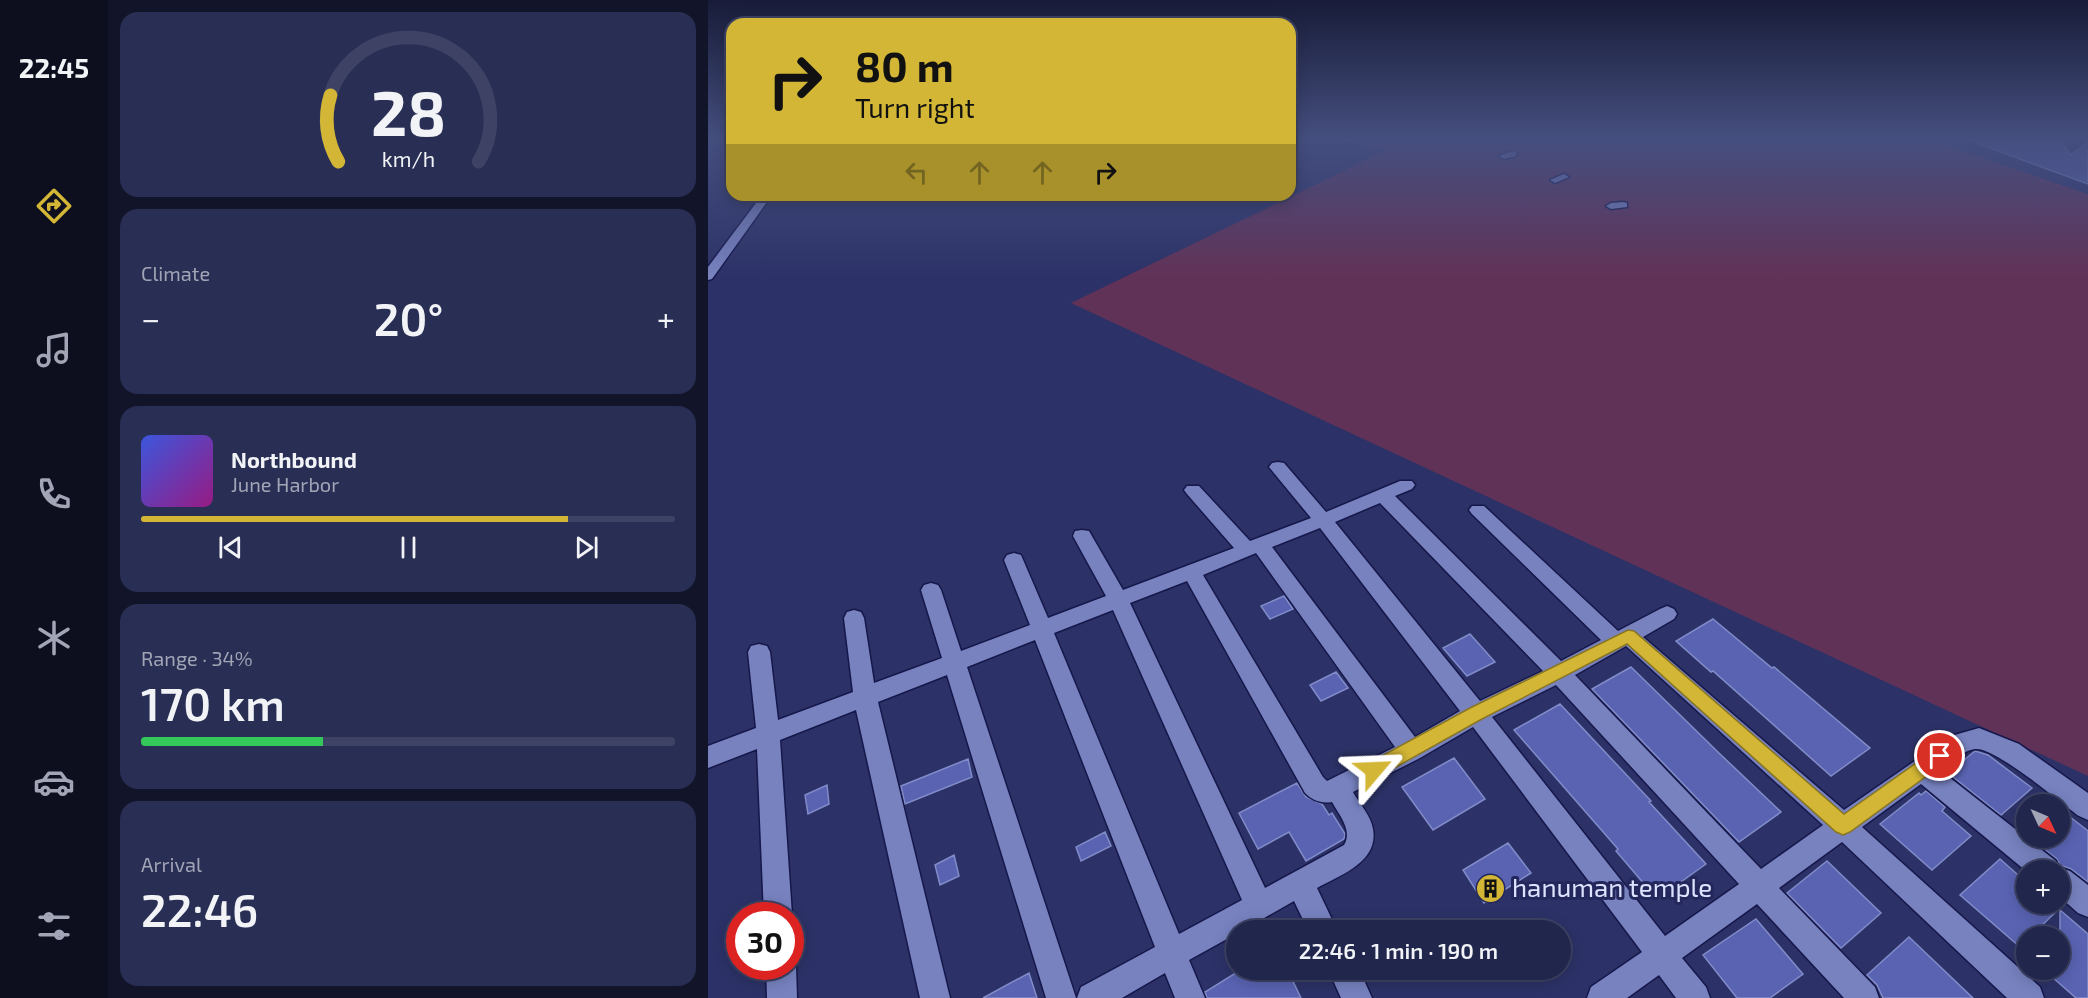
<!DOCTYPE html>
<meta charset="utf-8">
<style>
body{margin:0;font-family:"Exo 2",sans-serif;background:#292e54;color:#f1f3f6;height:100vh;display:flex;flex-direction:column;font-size:22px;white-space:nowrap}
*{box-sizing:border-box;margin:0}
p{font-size:20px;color:#a2a5b6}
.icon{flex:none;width:33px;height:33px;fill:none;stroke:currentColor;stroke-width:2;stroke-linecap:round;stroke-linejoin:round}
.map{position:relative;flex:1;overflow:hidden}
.sheet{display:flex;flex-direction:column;gap:12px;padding:12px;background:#12152a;width:600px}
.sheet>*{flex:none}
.banner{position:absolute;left:18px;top:18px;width:570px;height:183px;border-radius:18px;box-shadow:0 3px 15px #0003,0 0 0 2px #3e4365;background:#d3b635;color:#111;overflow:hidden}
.needle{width:39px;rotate:134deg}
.fabs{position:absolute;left:1308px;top:794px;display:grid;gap:12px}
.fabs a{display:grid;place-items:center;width:54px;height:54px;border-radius:50%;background:#21264d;box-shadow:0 3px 15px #0003,0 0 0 2px #3e4365;font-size:30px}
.speed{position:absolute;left:18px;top:902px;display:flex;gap:12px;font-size:30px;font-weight:700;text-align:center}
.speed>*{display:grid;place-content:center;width:78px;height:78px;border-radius:50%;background:#21264d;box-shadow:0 3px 15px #0003,0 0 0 2px #3e4365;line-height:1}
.speed .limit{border:9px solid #d22;background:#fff;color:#111}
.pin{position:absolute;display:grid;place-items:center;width:51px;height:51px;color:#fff;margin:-26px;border:3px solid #fff;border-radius:50%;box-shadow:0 2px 6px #0007}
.me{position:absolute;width:66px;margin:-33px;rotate:64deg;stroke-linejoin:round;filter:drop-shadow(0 0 4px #0008)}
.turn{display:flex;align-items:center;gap:21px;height:126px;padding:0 30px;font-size:27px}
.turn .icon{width:78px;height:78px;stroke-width:2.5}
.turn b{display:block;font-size:42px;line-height:51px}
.lanes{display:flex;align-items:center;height:57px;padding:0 30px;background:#0003;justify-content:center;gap:30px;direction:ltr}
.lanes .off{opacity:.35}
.big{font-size:45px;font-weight:600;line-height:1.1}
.sheet .tile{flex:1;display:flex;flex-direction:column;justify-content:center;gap:9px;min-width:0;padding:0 21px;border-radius:18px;background:#292e54}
.sheet .dial{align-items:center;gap:0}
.dial svg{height:156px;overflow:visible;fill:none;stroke:#3e4365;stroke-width:7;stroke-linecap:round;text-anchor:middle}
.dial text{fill:#f1f3f6;stroke:none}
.song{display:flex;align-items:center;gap:18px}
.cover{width:72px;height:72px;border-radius:9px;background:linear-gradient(135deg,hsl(230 70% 55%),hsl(310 70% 35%))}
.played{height:6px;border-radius:3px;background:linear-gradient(90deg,#d3b635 80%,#3e4365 80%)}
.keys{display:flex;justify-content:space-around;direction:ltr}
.heat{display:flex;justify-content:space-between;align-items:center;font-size:33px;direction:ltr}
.charge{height:9px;border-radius:4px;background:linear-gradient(90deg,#34c759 34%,#3e4365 0)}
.trip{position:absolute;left:518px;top:920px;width:345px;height:60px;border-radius:30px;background:#21264d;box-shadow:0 3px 15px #0003,0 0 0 2px #3e4365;font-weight:600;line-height:60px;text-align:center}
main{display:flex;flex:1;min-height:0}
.tabs{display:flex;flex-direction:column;width:108px;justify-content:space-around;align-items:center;background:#0d0f1f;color:#a2a5b6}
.tabs .icon{width:42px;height:42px}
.tabs .active{color:#d3b635}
.tabs b{font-size:27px;color:#f1f3f6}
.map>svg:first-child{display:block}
.green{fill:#613257}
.building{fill:#5963b2;stroke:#818cc9;stroke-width:1.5}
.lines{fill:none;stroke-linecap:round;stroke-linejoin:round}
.street-casing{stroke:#16174a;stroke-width:3}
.street{fill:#7782bf;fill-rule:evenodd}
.route{fill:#d3b635;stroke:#897622;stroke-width:1.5}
.labels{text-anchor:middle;stroke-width:6;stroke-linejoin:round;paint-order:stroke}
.near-poi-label{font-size:26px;fill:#dde3fe;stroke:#23275b;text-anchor:start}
</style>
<main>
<nav class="tabs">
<b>22:45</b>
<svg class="icon active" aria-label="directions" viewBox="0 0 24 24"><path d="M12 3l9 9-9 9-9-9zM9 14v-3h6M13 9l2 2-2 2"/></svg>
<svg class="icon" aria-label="music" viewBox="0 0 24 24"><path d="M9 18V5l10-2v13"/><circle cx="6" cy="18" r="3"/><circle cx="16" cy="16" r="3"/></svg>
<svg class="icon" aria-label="phone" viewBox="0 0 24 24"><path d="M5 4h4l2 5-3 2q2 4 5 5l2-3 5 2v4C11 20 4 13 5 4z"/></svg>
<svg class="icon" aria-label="climate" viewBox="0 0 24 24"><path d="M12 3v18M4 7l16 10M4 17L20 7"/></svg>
<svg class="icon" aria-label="car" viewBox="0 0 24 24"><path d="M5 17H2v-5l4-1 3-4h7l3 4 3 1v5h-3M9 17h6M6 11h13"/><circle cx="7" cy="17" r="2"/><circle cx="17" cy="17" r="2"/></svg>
<svg class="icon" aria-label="filters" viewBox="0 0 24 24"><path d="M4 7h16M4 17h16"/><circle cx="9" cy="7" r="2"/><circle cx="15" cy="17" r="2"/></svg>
</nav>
<section class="sheet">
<div class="tile dial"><svg viewBox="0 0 100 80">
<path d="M14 69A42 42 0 1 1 86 69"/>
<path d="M14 69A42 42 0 0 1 10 35" stroke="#d3b635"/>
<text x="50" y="56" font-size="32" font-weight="700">28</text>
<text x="50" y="72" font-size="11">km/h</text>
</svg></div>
<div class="tile"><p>Climate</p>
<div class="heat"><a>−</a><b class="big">20°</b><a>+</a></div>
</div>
<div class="tile">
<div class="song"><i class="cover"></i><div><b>Northbound</b><p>June Harbor</p></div></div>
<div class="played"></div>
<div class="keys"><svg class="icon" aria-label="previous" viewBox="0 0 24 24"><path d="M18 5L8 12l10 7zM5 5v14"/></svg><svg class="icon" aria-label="pause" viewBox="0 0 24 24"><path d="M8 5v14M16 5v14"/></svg><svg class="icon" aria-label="next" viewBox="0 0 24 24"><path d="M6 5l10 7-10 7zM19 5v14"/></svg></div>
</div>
<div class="tile"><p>Range · 34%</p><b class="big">170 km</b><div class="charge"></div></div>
<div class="tile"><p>Arrival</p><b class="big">22:46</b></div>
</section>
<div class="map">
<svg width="1380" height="998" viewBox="0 0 1380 998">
<rect width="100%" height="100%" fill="#2c3267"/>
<path class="green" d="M 616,138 L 1216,138 L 1380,194 L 1380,776 L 363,303 L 681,149 Z"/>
<path class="building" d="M 1260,138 L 1351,138 L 1363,155 L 1380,142 L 1380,184 L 1260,140 Z
M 576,596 L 585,609 L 562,619 L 553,606 Z
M 1005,619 L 1064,668 L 1066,667 L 1162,748 L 1123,776 L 1005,671 L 1003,672 L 968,641 Z
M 762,634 L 787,662 L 759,676 L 735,648 Z
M 923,667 L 1013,755 L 1073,812 L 1031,842 L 884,689 Z
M 628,672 L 640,688 L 613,701 L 602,685 Z
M 852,704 L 943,801 L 941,802 L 998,864 L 949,899 L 908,851 L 910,849 L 806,730 Z
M 1267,751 L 1280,755 L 1324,788 L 1293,815 L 1240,773 Z
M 746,758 L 777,799 L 725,830 L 694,787 Z
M 260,759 L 264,777 L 197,804 L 193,786 Z
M 589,783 L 598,797 L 614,804 L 621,815 L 624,813 L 637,834 L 636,839 L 598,861 L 581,832 L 550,849 L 531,813 Z
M 119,785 L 121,804 L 100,814 L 97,795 Z
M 1218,791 L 1237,807 L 1234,811 L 1263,836 L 1224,870 L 1172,824 L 1211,793 L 1213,795 Z
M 1352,809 L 1380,831 L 1380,882 L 1363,869 L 1352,865 L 1349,859 L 1321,837 L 1352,837 Z
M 397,832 L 403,846 L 373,861 L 368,847 Z
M 800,843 L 823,873 L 776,903 L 755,870 Z
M 246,855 L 251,876 L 232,885 L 227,865 Z
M 1292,859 L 1318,882 L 1318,903 L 1356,904 L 1323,936 L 1318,936 L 1318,941 L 1312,947 L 1252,895 Z
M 1119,861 L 1173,913 L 1133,948 L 1079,893 Z
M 1352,910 L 1380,934 L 1380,998 L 1368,998 L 1335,969 L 1352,969 Z
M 1048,919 L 1095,974 L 1062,998 L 1029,998 L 995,955 Z
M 1201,937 L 1265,998 L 1175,998 L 1169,985 L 1159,975 Z
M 534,969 L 579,969 L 593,998 L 499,998 L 497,992 Z
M 321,973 L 329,998 L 275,998 Z"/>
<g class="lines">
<defs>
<path id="street" d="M 0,138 L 13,138 L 0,142 Z
M 805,151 L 808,152 L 808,156 L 796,159 L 791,156 Z
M 24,155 L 24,167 L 19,167 L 19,158 Z
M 856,174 L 861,177 L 847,183 L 842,180 Z
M 54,195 L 64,195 L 4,279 L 0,280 L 0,267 Z
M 915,202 L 919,203 L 919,207 L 903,209 L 898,206 L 903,203 Z
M 570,462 L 576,463 L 618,512 L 692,481 L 704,481 L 707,485 L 704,489 L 687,496 L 853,661 L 893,640 L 764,514 L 761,510 L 764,506 L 776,506 L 910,631 L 952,609 L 959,606 L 966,609 L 969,614 L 966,619 L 935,637 L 1136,810 L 1243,736 L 1271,728 L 1311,744 L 1380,793 L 1380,820 L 1371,816 C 1353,803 1286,746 1267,749 C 1254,751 1242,763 1232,770 L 1348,861 L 1350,867 L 1362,871 L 1380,885 L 1380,917 L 1370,913 L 1352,897 L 1352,870 L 1318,871 L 1213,784 L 1154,827 L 1332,987 L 1336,998 L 1299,998 L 1134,842 L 1071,888 L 1167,987 L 1171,998 L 1136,998 L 1049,904 L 974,958 L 998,987 L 1002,998 L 968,998 L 951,975 L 919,998 L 879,998 L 883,987 L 934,952 L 765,727 L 712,758 L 645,792 C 651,803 663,816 665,829 C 671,862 632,875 609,888 L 629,930 L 600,930 L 586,901 L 535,930 L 528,930 L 528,934 L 481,960 L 497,998 L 467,998 L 457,973 L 414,998 L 369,998 L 373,987 L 447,947 L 327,640 L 259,667 L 368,998 L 338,998 L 239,675 L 170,702 L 242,998 L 212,998 L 148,710 L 72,740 L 84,915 L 82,919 L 82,915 L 56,915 L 49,749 L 0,768 L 0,746 L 48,728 L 40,652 L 43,646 L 51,644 L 59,646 L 62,652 L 70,720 L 145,692 L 136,618 L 139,612 L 146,610 L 153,612 L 156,618 L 166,683 L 234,658 L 213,590 L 216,585 L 223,583 L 230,585 L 233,590 L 253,651 L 322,625 L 296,560 L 299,555 L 306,553 L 313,555 L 340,618 L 398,596 L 365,536 L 367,531 L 374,530 L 381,531 L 415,590 L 526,548 L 479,494 L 476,490 L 479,486 L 491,486 L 542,541 L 603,518 L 561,467 L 564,463 ZM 672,503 L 835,671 L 772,701 L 627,522 ZM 612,528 L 752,711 L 707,737 L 564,547 ZM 548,553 L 687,747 L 619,781 L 615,777 L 495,575 ZM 479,581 L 597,793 C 604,800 613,804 624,802 C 631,815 645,830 636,845 L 557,888 L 422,603 ZM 405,610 L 534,900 L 471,934 L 346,633 ZM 918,646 L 1115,825 L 1053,869 L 867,675 ZM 848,685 L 1031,884 L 957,936 L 784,717 Z
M 82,955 L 88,966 L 89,998 L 59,998 L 58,966 L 82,966 Z
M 620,969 L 651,969 L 664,998 L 633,998 Z"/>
</defs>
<use href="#street" class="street-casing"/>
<use href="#street" class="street"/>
</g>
<linearGradient id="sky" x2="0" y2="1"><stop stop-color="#181c39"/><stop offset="0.5" stop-color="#454f7f"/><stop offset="1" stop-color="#454f7f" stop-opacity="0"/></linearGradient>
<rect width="1380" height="277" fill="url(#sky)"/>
<path class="route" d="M 920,630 L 926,631 L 1136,814 L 1225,751 L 1232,748 L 1238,751 L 1241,756 L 1238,762 L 1142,832 L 1135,835 L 1128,832 L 919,644 L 774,719 L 672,776 L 666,778 L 659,776 L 656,770 L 659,764 L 762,708 Z"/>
<defs>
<symbol id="building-disc" viewBox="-11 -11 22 22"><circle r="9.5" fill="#d3b635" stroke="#23275b"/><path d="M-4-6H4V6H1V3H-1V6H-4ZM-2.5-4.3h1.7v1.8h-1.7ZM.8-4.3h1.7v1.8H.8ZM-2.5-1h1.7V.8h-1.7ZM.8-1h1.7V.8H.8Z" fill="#111"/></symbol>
</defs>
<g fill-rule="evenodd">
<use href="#building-disc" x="766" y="872" width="33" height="33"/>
</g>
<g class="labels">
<g class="near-poi-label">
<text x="804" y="897">hanuman temple</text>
</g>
</g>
</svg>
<div class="fabs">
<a><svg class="needle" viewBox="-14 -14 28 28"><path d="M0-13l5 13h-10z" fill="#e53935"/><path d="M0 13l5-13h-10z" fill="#a2a5b6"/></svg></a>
<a>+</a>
<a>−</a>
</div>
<div class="speed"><div class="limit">30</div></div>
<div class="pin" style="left:1232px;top:756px;background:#d93025"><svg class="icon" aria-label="arrive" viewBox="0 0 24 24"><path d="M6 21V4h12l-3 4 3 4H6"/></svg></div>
<svg class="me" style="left:666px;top:770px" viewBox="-20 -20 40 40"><path d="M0-17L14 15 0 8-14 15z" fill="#d3b635" stroke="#fff" stroke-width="4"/></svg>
<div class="trip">22:46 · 1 min · 190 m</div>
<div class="banner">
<div class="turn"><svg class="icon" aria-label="right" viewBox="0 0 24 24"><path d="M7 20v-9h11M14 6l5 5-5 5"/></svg><div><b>80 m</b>Turn right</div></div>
<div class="lanes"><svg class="icon off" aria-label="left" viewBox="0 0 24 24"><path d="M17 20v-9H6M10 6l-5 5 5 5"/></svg><svg class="icon off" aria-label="ahead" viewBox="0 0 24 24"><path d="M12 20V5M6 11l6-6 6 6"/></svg><svg class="icon off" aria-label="ahead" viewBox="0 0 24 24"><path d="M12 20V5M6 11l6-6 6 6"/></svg><svg class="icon" aria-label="right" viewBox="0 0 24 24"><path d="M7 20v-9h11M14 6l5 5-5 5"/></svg></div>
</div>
</div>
</main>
